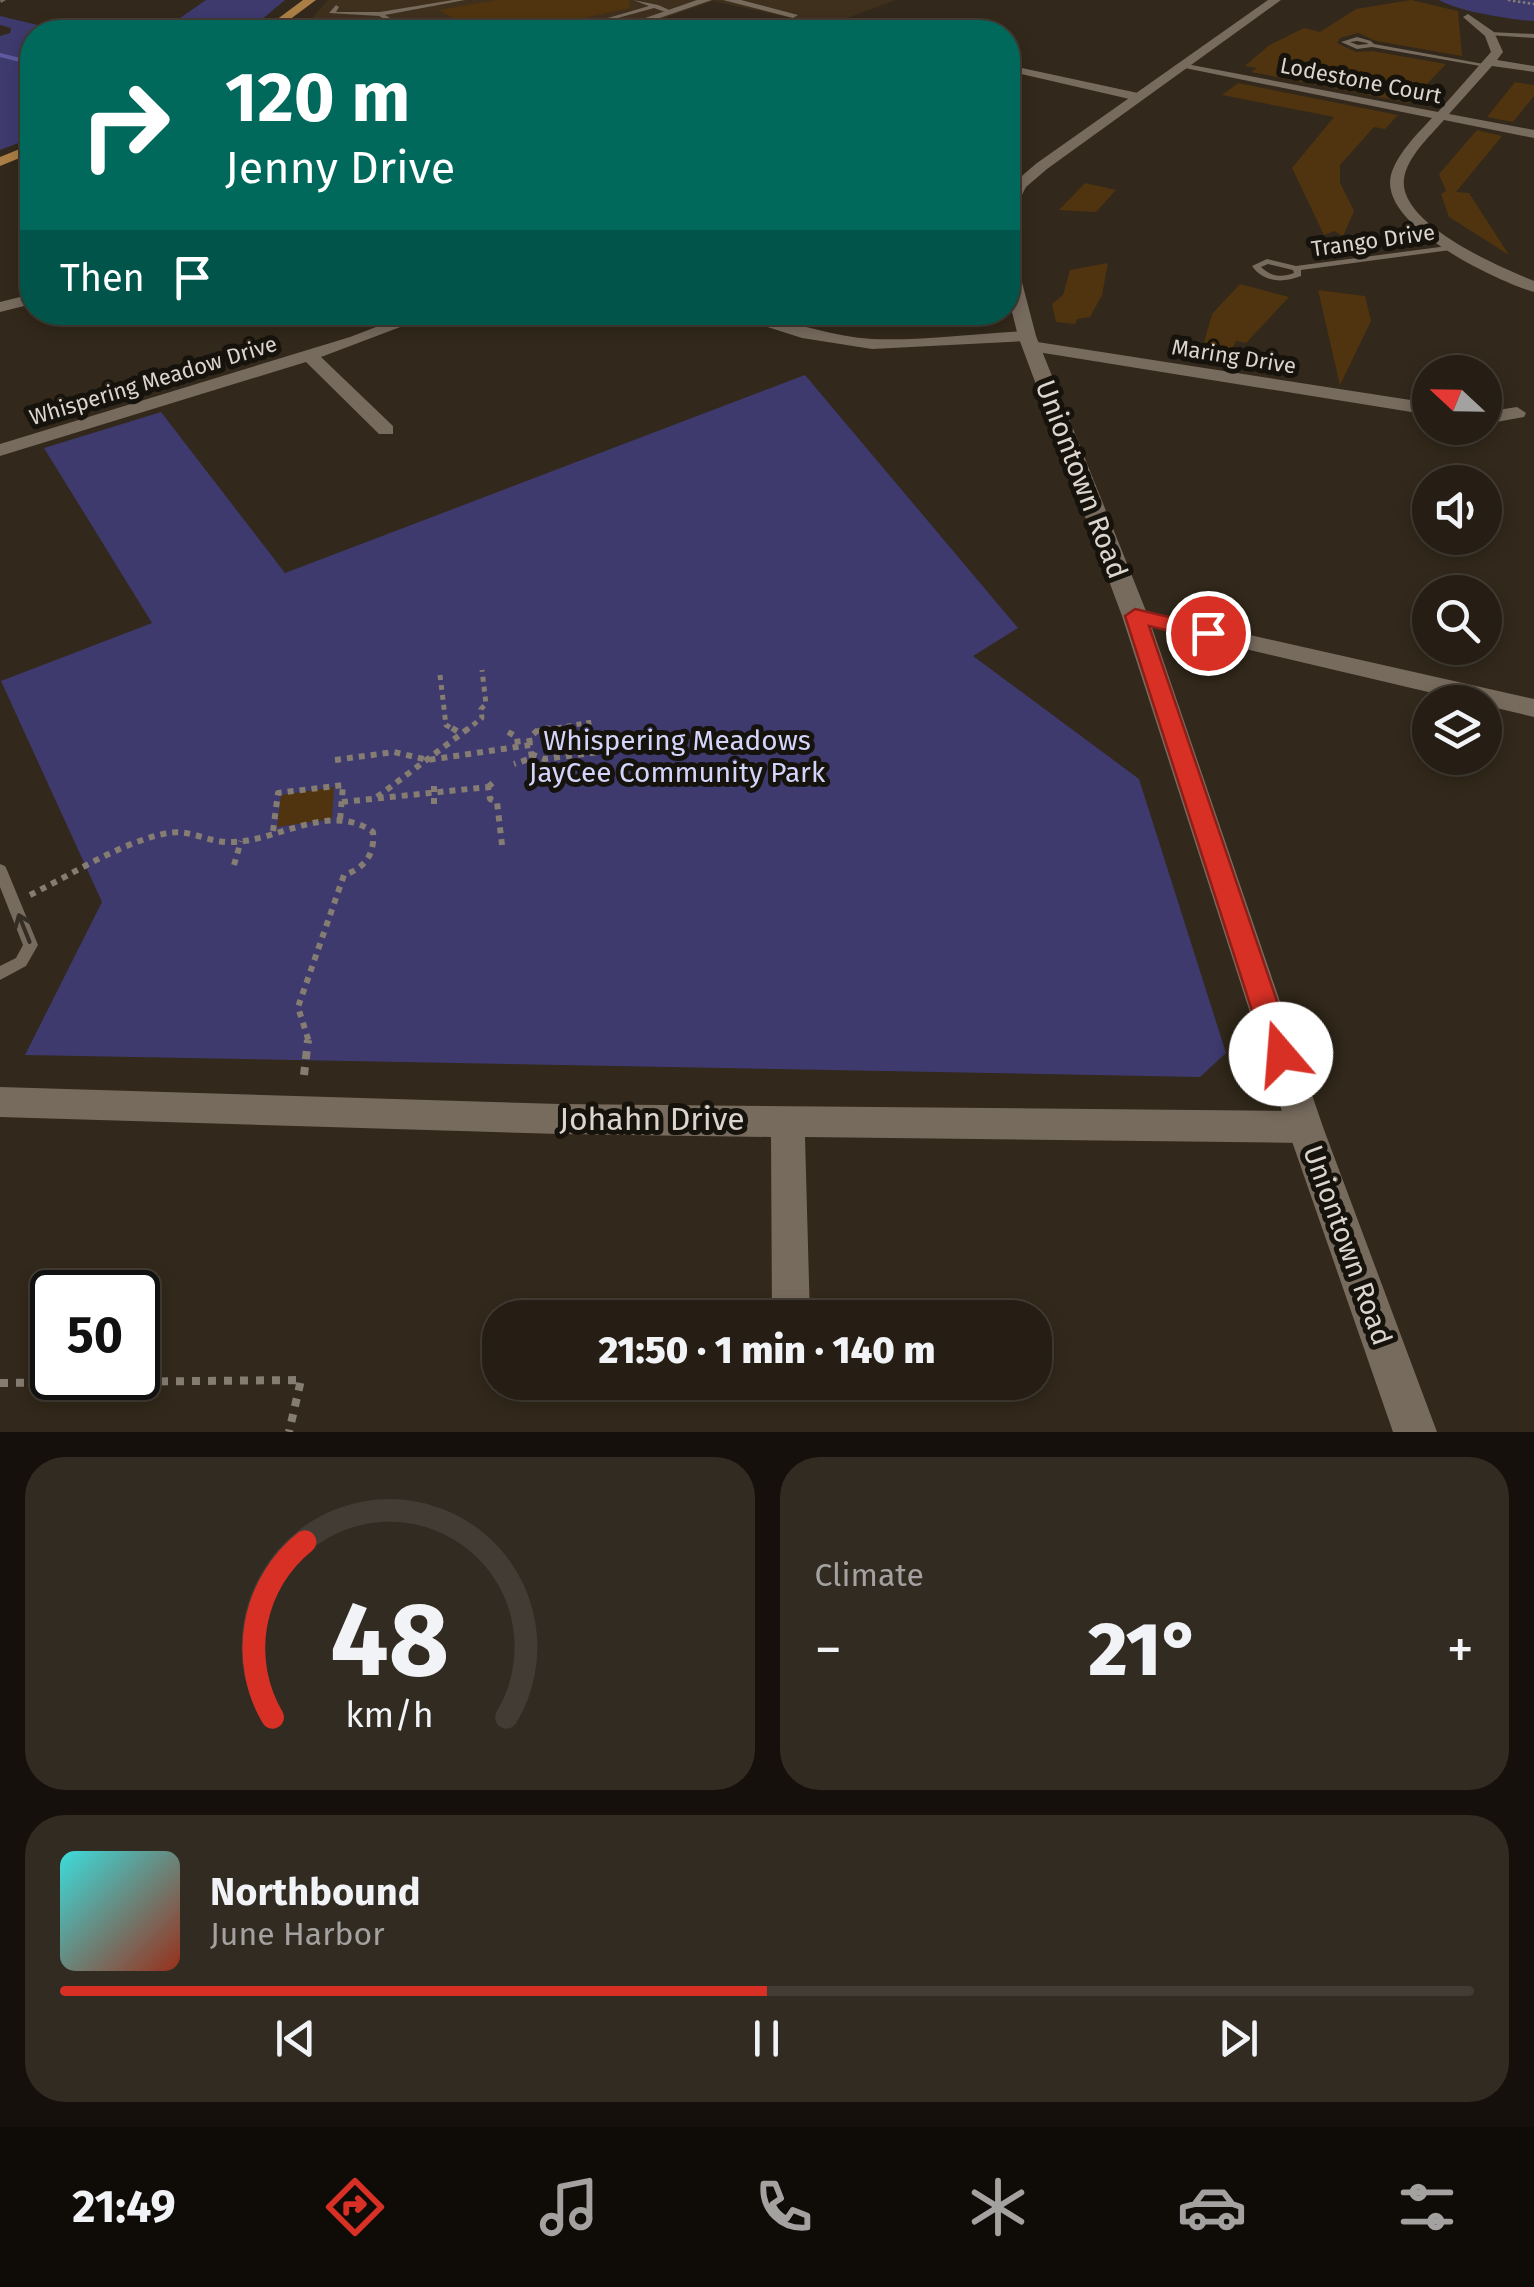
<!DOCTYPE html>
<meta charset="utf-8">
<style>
body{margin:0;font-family:"Fira Sans",sans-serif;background:#322b22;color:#f1f3f6;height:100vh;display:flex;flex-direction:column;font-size:38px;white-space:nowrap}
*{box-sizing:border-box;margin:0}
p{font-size:32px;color:#a4a2a0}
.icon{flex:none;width:55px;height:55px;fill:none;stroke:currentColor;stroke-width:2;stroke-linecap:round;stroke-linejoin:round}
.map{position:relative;height:1432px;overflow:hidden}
.side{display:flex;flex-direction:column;gap:25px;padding:25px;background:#15100b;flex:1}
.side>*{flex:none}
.guide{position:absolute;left:20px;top:20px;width:1000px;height:305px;border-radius:40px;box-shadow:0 5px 15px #0003,0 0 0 2px #423c34;background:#00695c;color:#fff;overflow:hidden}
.needle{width:65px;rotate:292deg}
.controls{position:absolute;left:1412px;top:355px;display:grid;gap:20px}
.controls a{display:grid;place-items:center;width:90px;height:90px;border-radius:50%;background:#261e14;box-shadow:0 5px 15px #0003,0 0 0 2px #423c34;font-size:50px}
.speed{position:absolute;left:30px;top:1270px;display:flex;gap:20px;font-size:50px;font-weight:700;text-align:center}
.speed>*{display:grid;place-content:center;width:130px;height:130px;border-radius:50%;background:#261e14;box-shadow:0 5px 15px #0003,0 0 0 2px #423c34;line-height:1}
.speed .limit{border:5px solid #111;border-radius:15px;background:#fff;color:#111}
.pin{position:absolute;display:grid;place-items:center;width:85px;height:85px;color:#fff;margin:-42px;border:5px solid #fff;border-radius:50%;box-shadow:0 2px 10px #0007}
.me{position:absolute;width:110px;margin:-55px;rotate:342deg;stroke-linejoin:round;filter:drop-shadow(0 0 8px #0008)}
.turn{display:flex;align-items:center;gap:35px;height:210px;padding:0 40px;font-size:45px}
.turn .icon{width:130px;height:130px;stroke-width:2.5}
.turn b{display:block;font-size:70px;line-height:85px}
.then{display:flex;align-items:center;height:95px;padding:0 40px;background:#0003;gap:20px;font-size:38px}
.big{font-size:75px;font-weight:800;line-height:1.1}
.side .card{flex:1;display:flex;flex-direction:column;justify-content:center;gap:15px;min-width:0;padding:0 35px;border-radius:40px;background:#322b22}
.side .dial{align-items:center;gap:0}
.dial svg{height:260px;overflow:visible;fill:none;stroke:#423c34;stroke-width:7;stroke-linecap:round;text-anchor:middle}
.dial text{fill:#f1f3f6;stroke:none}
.song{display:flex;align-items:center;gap:30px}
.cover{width:120px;height:120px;border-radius:15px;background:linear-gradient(135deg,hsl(180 70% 55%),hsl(10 70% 35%))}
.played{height:10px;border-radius:5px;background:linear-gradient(90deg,#d93025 50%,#423c34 50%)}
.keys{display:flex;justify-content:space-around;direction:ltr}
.heat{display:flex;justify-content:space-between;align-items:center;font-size:55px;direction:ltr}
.side .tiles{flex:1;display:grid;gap:25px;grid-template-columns:1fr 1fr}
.card:last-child{grid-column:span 2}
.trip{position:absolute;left:482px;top:1300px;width:570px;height:100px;border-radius:40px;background:#261e14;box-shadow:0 5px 15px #0003,0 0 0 2px #423c34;font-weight:800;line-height:100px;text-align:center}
.menu{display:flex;height:160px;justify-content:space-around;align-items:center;background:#0f0c08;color:#a4a2a0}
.menu .icon{width:70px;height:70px}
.menu .active{color:#d93025}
.menu b{font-size:45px;color:#f1f3f6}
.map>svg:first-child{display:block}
.built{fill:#3f301e}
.green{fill:#3e3a6e}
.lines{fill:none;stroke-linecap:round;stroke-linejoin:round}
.stream{stroke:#5f5a9f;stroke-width:4}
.building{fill:#50340f}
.path-far3{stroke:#857c72;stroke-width:2.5;stroke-dasharray:2.5 2.5;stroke-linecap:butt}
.path-far2{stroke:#857c72;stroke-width:5;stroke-dasharray:5 5;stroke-linecap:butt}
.path-far1{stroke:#857c72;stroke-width:6;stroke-dasharray:6 6;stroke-linecap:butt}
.path{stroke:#857c72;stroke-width:8;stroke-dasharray:8 8;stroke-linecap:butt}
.service{fill:#776b5d;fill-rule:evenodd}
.minor{fill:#776b5d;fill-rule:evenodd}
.secondary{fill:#776b5d;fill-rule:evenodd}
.trunk{fill:#ab7e45;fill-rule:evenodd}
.oneway{stroke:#332d24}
.route{fill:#d93025;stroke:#8d1f18;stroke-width:2.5}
.labels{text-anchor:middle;stroke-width:10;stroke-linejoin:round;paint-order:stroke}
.far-street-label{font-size:22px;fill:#dcd5cd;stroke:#16120c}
.street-label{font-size:28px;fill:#dcd5cd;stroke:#16120c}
.park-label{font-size:28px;fill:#d4d5fd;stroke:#16120c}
.near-street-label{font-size:32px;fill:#dcd5cd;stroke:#16120c}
</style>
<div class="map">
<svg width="1534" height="1432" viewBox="0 0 1534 1432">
<rect width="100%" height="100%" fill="#32281b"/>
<path class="built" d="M 328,0 L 896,0 L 826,26 L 713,1 L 625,32 L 387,32 L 367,19 L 312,18 Z"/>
<path class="green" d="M 206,0 L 285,0 L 247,32 L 119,32 L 164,29 Z
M 1439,0 L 1534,0 L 1534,21 C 1512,20 1457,11 1439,0 Z
M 0,16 L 67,32 L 32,32 L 32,138 L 0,150 L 0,36 L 10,33 L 11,28 L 0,25 Z
M 805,375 L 1018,628 L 973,656 L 1139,779 L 1226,1053 L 1200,1077 L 25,1055 L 102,902 L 1,681 L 152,623 L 44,448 L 161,412 L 285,573 Z"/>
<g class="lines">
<path class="stream" d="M 0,55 L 32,63"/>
</g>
<path class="building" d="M 497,0 L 629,0 L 630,8 L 521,32 L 477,32 L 439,10 Z
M 1411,0 L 1458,11 L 1462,56 L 1376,41 L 1358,33 L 1340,38 L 1337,43 L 1356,52 L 1372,51 L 1446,64 L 1409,103 L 1251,72 L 1257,68 L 1245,66 L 1268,46 L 1304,28 L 1320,32 L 1356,9 Z
M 1515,82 L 1534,85 L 1534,96 L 1513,122 L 1487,117 Z
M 1238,83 L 1398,115 L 1385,129 L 1374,127 L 1340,165 L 1340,183 L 1354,211 L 1343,236 L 1334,231 L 1324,235 L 1292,168 L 1334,117 L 1222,95 Z
M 1477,130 L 1502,136 L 1456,192 L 1469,193 L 1509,255 L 1449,217 L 1441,194 L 1446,191 L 1439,174 Z
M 1085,183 L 1116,190 L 1096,212 L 1059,210 Z
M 1108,263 L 1102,295 L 1090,317 L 1077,319 L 1075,324 L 1056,322 L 1052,304 L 1063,295 L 1070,270 Z
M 1240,284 L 1289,297 L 1246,343 L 1236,341 L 1231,352 L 1203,346 L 1212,314 Z
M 1318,290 L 1365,296 L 1371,321 L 1340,385 Z
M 334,787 L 332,819 L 277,827 L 281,795 Z"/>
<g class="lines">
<path class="path-far3" d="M 1508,0 L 1534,4"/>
<path class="path-far2" d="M 440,675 L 446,725 L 456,731
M 465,731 L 482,718 L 481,709 L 486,704 L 482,670
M 537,731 L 592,722"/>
<path class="path-far1" d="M 452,728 L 462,734
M 508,732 L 517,737 L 518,746
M 530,744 L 529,738 L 538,730 L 551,728
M 531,754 L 544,759 L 599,752
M 335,760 L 394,752 L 428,760 L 530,745 L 532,758 L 514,764
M 434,786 L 434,808
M 488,787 L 496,780
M 377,797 L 469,728
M 342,802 L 488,787 L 490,799 L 497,802 L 502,845
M 273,831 L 278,793 L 343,785 L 340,821
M 234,865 L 241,841
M 30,895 C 73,874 116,845 163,834 C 189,827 207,843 231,842 C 277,842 330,801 373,832 C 375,854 365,868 344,875 L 298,1007 L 309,1042"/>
<path class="path" d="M 304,1075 L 308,1040
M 0,1383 L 301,1380 L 289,1432"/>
<path class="service" d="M 453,0 L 465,0 L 385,15 L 413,32 L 408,32 L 379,16 L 329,13 L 336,5 L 339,7 L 336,12 L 380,12 Z
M 633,0 L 658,5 L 674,12 L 671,14 L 654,8 L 567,32 L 560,32 L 649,6 Z
M 1490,32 L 1534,34 L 1534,38 L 1488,35 Z
M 1357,37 L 1371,41 L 1374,44 L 1489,65 L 1486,67 L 1372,47 L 1357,49 L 1341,42 ZM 1357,41 L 1367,43 L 1368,44 L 1358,45 L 1350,42 Z
M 1455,245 L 1459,247 L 1458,249 L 1301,270 L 1301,276 C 1283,283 1264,283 1252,266 L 1267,259 L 1296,266 ZM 1268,264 L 1293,270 L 1294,273 C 1281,278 1270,276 1261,267 Z
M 0,864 L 5,866 L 7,870 L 38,945 L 26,966 L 0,980 L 0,966 L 16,958 L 23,945 L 0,887 Z"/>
<path class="minor" d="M 0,0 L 6,0 L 1,3 Z
M 697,0 L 712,0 L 619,32 L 605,32 Z
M 723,0 L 741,0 L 798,15 L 793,18 Z
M 1468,14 L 1494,32 L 1503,52 L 1497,60 L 1534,66 L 1534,72 L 1492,66 L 1449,114 L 1534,130 L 1534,138 L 1444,120 C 1430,136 1407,157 1404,179 C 1398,224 1500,267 1534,281 L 1534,292 C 1496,281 1378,225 1391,175 C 1397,154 1417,134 1432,118 L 1175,66 L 1181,63 L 1438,112 L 1491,52 L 1485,36 L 1463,17 Z
M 1008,65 L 1138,93 L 1144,97 L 1138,101 L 1008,71 Z
M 32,294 L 32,304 L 0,312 L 0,302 Z
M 415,312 L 440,312 L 321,357 L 393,426 L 393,434 L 379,434 L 306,362 L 0,456 L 0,444 L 350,337 Z
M 720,312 C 772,312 820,336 872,339 C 923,341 976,333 1027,331 L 1036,336 L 1027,341 L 872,349 L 802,338 Z
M 1031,341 L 1430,403 L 1430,415 L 1025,350 L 1025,342 Z
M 1517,407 L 1526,413 L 1524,417 L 1485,424 L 1485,412 Z
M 1135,609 L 1534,699 L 1534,717 L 1127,621 L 1124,616 L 1127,611 Z
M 0,1087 L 560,1104 L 1305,1111 L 1317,1116 L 1322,1127 L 1317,1138 L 1305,1143 L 805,1137 L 810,1318 L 772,1318 L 771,1137 L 560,1134 L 0,1117 Z"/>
<path class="secondary" d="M 1268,0 L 1281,0 L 1047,169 L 1026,187 L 1014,210 L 1008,212 C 1008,186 1018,179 1037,163 Z
M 1008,258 L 1017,263 L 1036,336 L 1148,616 L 1323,1127 L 1437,1432 L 1393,1432 L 1287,1127 L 1122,616 L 1018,336 L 1008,296 Z"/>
<path class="trunk" d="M 303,0 L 316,0 L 273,32 L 260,32 Z
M 32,144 L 32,153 L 0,166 L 0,157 Z"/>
</g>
<defs><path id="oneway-shaft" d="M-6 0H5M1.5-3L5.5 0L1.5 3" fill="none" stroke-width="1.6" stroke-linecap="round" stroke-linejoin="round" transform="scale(2.5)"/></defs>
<use class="oneway" href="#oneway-shaft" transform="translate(24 928) rotate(-112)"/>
<path class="route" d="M 1135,609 L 1215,628 L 1218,633 L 1208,640 L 1149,626 L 1295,1054 L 1291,1063 L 1281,1067 L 1270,1063 L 1266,1054 L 1125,616 Z"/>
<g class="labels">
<g class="far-street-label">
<text transform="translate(1361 80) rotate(11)" y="8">Lodestone Court</text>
<text transform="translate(1373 240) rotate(-8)" y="8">Trango Drive</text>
<text transform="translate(1234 356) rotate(9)" y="8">Maring Drive</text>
<text transform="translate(153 380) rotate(-17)" y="8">Whispering Meadow Drive</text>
</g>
<g class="street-label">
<text transform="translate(1082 479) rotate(69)" y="10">Uniontown Road</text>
<text transform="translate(1348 1245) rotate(70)" y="10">Uniontown Road</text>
</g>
<g class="park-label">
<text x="677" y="750">Whispering Meadows<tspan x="677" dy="32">JayCee Community Park</tspan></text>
</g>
<g class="near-street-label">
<text x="652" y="1130">Johahn Drive</text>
</g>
</g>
</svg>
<div class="controls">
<a><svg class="needle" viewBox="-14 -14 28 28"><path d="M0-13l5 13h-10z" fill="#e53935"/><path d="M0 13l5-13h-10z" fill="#a4a2a0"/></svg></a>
<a><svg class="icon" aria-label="sound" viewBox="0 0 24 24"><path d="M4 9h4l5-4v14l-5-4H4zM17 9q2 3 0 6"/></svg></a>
<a><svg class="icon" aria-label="search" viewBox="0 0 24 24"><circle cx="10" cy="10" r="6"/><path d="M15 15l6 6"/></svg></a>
<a><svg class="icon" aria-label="layers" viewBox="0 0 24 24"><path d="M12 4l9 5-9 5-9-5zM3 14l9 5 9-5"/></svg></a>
</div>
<div class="speed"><div class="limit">50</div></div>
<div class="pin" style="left:1208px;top:633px;background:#d93025"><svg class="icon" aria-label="arrive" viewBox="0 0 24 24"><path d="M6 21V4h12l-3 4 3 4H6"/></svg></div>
<svg class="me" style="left:1281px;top:1054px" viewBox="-20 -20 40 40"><circle r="19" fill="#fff"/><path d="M0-13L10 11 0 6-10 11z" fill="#d93025"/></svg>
<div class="trip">21:50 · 1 min · 140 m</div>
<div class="guide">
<div class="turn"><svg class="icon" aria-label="right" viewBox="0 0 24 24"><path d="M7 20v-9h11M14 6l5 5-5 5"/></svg><div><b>120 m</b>Jenny Drive</div></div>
<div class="then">Then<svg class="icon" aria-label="arrive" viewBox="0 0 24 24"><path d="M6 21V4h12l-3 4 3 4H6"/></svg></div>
</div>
</div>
<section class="side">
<div class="tiles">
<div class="card dial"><svg viewBox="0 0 100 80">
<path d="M14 69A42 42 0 1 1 86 69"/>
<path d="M14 69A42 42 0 0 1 24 15" stroke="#d93025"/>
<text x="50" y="56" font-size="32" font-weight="700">48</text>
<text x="50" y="72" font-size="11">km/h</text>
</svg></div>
<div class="card"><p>Climate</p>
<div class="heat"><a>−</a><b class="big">21°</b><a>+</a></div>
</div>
<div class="card">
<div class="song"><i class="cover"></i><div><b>Northbound</b><p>June Harbor</p></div></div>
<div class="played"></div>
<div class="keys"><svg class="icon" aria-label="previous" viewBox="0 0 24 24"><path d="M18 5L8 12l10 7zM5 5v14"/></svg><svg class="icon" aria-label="pause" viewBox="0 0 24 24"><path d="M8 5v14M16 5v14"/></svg><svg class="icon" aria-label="next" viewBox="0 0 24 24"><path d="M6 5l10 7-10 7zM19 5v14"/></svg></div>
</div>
</div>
</section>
<nav class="menu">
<b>21:49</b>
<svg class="icon active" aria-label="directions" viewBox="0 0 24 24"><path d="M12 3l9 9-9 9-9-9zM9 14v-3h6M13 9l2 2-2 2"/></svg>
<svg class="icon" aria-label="music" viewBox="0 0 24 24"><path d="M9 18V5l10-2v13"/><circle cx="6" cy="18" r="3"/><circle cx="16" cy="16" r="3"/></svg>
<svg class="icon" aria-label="phone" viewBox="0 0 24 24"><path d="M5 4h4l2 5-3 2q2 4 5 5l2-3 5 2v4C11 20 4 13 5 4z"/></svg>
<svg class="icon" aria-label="climate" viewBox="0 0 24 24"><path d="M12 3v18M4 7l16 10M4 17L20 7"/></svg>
<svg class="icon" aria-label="car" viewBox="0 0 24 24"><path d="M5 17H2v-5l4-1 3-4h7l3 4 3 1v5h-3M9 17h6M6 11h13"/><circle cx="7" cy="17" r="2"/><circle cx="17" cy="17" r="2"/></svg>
<svg class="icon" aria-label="filters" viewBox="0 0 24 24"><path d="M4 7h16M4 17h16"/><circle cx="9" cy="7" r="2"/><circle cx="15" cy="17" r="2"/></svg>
</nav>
